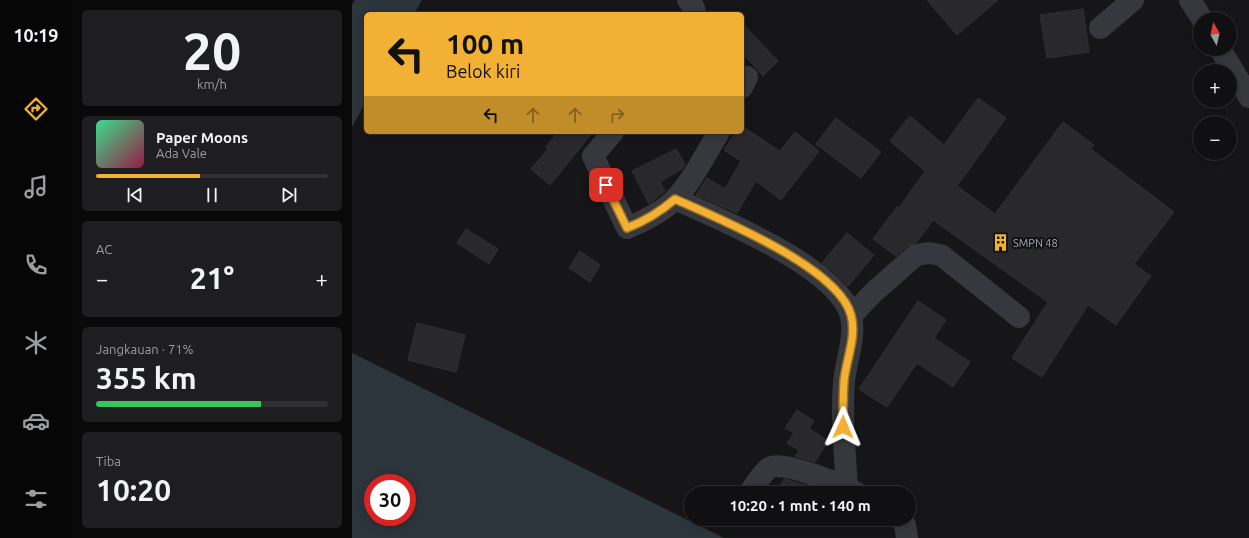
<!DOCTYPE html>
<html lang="id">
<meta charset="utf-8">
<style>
body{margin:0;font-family:Ubuntu,sans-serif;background:#1e1e20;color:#f1f3f6;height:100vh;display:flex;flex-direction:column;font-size:15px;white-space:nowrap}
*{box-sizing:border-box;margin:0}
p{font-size:13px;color:#9c9d9f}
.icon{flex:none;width:22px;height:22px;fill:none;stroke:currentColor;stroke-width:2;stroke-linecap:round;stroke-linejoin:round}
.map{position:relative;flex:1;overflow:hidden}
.side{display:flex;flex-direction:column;gap:10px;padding:10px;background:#09090a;width:280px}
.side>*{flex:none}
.hud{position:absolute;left:12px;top:12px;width:380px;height:122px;border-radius:6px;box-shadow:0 2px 10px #0003,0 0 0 1px #303032;background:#f2b134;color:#111;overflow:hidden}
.needle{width:26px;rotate:352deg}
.buttons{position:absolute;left:841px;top:12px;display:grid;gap:8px}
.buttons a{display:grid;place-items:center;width:44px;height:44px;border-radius:50%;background:#101012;box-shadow:0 2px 10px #0003,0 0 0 1px #303032;font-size:20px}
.speed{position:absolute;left:12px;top:474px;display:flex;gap:8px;font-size:20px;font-weight:700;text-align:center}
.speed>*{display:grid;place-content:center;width:52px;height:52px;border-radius:50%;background:#101012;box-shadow:0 2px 10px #0003,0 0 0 1px #303032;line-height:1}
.speed .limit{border:6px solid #d22;background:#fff;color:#111}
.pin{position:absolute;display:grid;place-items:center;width:34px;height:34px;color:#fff;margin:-17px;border-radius:8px;box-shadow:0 2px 6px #0006}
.me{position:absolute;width:44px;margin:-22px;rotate:1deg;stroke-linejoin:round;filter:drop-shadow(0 0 3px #0008)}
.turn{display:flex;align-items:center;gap:14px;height:84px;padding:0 16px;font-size:18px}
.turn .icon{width:52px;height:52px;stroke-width:2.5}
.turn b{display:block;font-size:28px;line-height:34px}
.lanes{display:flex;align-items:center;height:38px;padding:0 16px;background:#0003;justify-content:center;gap:20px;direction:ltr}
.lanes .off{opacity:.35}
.big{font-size:30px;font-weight:700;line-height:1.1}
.side .widget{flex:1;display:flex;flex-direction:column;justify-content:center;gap:6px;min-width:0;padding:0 14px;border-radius:6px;background:#1e1e20}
.side .dial{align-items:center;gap:0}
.dial b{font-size:52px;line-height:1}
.song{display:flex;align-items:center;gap:12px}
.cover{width:48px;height:48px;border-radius:6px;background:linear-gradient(135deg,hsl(150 70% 55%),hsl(340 70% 35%))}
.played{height:4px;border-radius:2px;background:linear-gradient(90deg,#f2b134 45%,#303032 45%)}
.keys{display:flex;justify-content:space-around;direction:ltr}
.heat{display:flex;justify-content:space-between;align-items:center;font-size:22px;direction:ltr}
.charge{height:6px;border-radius:3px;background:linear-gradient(90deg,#34c759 71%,#303032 0)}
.trip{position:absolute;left:332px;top:486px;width:232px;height:40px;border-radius:20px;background:#101012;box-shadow:0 2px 10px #0003,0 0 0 1px #303032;font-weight:700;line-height:40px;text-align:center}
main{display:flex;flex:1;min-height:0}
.dock{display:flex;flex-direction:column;width:72px;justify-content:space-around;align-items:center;background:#060607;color:#9c9d9f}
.dock .icon{width:28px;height:28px}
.dock .active{color:#f2b134}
.dock b{font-size:18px;color:#f1f3f6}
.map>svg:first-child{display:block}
.water{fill:#2c353c;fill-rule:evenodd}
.building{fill:#29292c;stroke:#303034}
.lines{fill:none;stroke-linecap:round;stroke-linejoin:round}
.street{stroke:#37383d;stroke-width:22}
.route-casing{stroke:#9d7322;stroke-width:10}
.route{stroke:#f2b134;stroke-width:7}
.labels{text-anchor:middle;stroke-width:4;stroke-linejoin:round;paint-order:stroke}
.poi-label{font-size:11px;fill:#a8adb8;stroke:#111113;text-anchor:start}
</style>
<main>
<nav class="dock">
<b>10:19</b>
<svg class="icon active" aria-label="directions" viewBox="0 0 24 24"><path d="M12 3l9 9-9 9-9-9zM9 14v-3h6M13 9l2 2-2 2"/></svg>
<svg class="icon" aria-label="music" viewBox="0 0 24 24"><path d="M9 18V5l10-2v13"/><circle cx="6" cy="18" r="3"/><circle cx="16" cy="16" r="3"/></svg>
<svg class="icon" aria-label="phone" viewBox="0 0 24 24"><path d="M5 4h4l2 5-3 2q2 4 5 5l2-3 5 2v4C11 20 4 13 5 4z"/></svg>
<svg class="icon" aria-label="climate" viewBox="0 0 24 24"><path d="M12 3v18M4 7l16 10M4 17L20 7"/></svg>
<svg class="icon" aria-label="car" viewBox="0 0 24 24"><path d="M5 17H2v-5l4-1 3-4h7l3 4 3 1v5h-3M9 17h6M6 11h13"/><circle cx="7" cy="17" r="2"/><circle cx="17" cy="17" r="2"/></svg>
<svg class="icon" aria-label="filters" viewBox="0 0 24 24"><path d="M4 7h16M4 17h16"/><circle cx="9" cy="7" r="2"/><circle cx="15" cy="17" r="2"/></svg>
</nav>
<section class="side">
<div class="widget dial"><b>20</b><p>km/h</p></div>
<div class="widget">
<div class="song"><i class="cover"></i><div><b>Paper Moons</b><p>Ada Vale</p></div></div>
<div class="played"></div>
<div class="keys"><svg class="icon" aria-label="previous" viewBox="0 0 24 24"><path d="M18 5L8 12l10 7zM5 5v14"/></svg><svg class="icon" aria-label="pause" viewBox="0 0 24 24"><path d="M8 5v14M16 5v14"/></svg><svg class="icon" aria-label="next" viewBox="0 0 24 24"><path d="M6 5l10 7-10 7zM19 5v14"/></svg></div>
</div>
<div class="widget"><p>AC</p>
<div class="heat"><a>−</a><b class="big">21°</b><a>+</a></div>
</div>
<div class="widget"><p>Jangkauan · 71%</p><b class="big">355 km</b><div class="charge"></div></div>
<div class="widget"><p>Tiba</p><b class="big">10:20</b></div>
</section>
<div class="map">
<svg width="897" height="538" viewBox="0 0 897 538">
<rect width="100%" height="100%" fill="#161618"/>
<path class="water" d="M 3,0 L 70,0 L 62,14 L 14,14 L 14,101 L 0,127 L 0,5 Z
M 0,353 L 372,538 L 0,538 ZM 21,483 L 55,483 L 55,517 L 21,517 Z"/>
<path class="building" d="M 575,0 L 646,0 L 605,35 Z
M 731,9 L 737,52 L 695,58 L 688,15 Z
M 390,23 L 426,61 L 411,76 L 390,53 Z
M 626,98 L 654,118 L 605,186 L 643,214 L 711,122 L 742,145 L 739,149 L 822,212 L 782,264 L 799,276 L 764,325 L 736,305 L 690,377 L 660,358 L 696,302 L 581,220 L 565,242 L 556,246 L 544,256 L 521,239 L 545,207 L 547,208 L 573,171 L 538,141 L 558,116 L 592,145 Z
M 484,118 L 529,152 L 509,178 L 464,144 Z
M 390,126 L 428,151 L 443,132 L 467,151 L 429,200 L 404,181 L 385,213 L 344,195 L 355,178 L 373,189 L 389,161 L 372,150 L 384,132 L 390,132 Z
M 206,132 L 241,132 L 198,185 L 179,169 L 196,149 L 194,147 Z
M 324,149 L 333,164 L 331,168 L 308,182 L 313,191 L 297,204 L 280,171 Z
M 114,229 L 146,249 L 137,264 L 105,243 Z
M 495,233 L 522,255 L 496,286 L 481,271 L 470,263 Z
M 228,251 L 248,265 L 238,282 L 217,268 Z
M 566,301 L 594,320 L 582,338 L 618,362 L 601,387 L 565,363 L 535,407 L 507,389 Z
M 65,323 L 113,335 L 104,372 L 56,360 Z
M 445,410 L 462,421 L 457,428 L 476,441 L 463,462 L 443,456 L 447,450 L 435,443 L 442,433 L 433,428 Z
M 432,479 L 453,485 L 472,493 L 436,493 L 427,488 Z"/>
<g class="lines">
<path class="street" d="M 336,0 L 342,8 L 343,14
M 838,0 L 850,19
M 748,28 L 781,0
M 868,49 L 897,97
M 390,87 L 395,77
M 261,132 L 241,156 L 275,228 C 292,221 309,213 322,200 C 340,182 354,153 367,132
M 323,199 C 367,219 486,267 499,316 C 504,337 494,360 492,382 C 489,417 493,453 495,488 L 505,493
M 499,316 L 522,292 L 564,255 L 577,253 L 589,255 L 667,317
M 397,493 C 402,487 412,470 419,467 C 431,461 482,482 495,488
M 549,519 L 553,525 L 555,538"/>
</g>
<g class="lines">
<defs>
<path id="route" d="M 254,185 L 275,228 C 293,221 308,212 323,199 C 367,219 486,267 499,315 C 505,337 494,360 492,381 C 491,396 491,412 491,427"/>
</defs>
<use href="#route" class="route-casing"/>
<use href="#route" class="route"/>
</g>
<defs>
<symbol id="building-bare" viewBox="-9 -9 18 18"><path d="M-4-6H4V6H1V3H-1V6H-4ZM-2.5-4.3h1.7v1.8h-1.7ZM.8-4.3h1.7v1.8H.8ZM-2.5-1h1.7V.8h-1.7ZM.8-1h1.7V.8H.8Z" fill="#f2b134" stroke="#111113" stroke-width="2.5" paint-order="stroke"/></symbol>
</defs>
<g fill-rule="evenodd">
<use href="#building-bare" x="636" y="230" width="25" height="25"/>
</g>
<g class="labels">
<g class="poi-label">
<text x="661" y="247">SMPN 48</text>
</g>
</g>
</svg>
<div class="buttons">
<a><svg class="needle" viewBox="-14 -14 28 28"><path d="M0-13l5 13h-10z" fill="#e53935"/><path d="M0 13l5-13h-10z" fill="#9c9d9f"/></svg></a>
<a>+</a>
<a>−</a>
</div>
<div class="speed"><div class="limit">30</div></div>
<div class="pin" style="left:254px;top:185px;background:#d93025"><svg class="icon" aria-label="arrive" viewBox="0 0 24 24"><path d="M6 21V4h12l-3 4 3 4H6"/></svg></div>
<svg class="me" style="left:491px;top:427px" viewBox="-20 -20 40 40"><path d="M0-17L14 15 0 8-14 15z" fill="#f2b134" stroke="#fff" stroke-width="4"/></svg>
<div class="trip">10:20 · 1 mnt · 140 m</div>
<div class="hud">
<div class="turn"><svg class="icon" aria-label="left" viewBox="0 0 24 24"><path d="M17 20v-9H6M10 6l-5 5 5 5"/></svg><div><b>100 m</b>Belok kiri</div></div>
<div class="lanes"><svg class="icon" aria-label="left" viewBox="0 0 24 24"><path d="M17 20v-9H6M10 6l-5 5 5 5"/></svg><svg class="icon off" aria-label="ahead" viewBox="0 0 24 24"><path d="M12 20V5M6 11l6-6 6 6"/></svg><svg class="icon off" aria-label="ahead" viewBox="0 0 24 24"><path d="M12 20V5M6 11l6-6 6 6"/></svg><svg class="icon off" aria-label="right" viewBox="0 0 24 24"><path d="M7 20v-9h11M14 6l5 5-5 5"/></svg></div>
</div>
</div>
</main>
